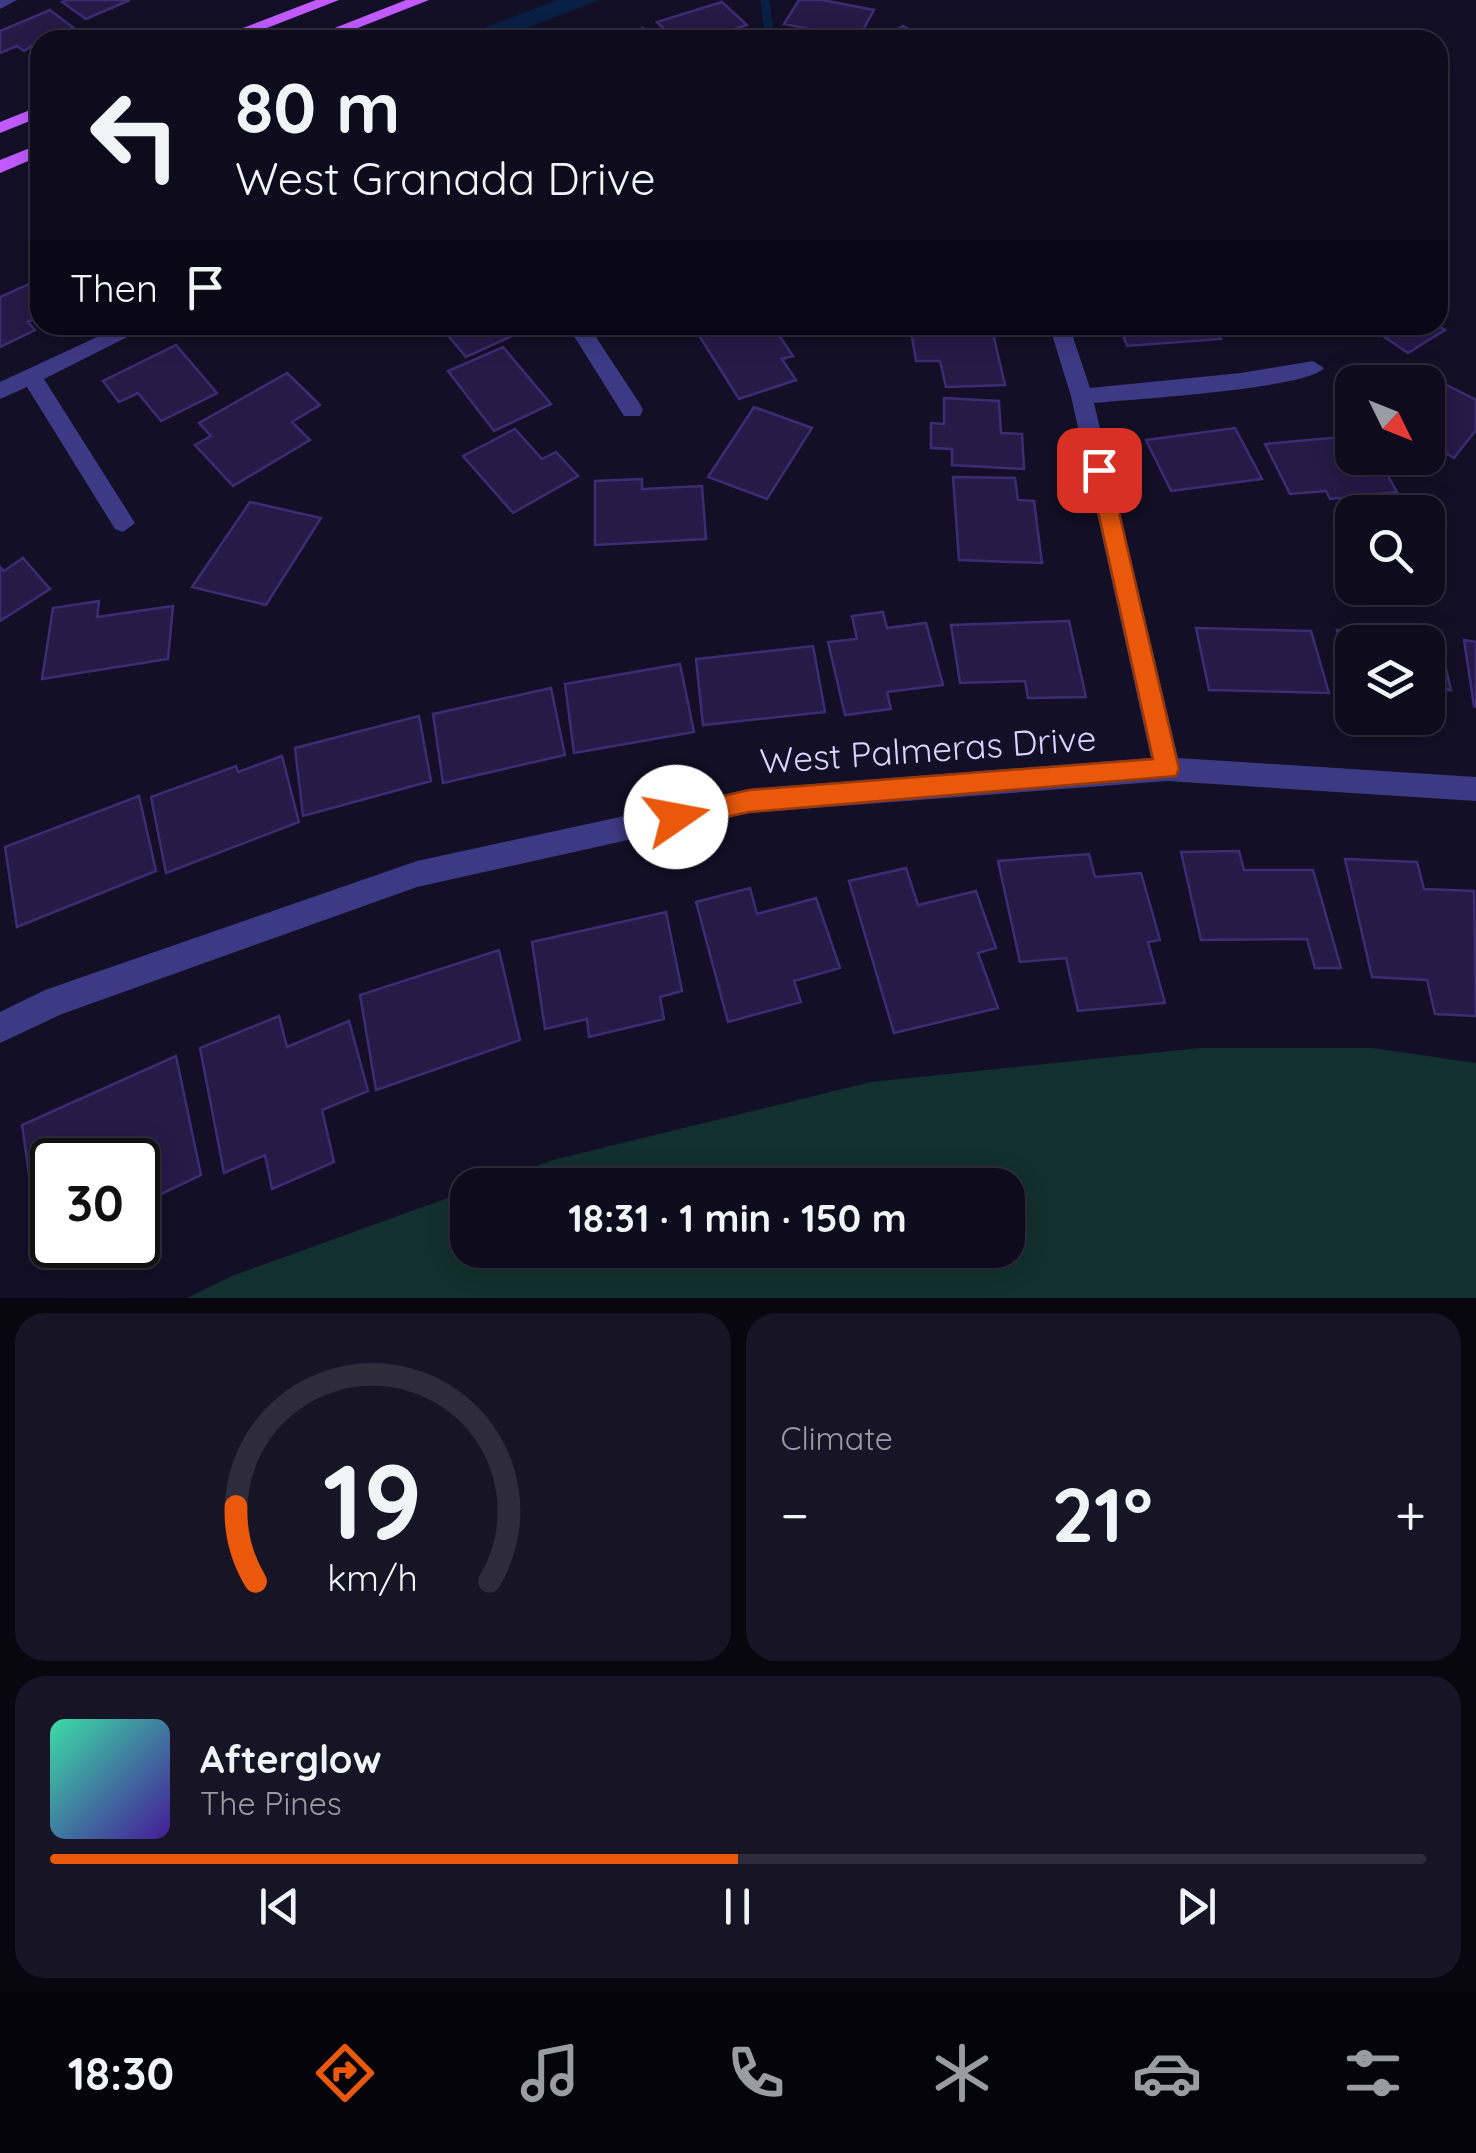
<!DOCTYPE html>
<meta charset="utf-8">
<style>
body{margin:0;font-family:Quicksand,sans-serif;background:#171425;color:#f1f3f6;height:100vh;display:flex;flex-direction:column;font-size:38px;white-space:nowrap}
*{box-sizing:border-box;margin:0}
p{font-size:32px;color:#9b9ba3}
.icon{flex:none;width:55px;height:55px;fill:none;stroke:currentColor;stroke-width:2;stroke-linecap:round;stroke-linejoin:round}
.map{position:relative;height:1298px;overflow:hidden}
.panel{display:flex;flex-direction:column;gap:15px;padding:15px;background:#08060f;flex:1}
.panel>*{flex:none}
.guide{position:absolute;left:30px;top:30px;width:1418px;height:305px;border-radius:30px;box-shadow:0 5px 25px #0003,0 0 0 2px #2e2b3b;background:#0e0b1c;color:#f1f3f6;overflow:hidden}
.needle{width:65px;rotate:133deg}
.controls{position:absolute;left:1335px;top:365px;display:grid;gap:20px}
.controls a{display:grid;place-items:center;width:110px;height:110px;border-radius:20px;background:#0e0b1c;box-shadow:0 5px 25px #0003,0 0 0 2px #2e2b3b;font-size:50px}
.speed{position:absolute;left:30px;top:1138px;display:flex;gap:20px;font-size:50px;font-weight:700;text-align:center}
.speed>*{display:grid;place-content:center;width:130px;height:130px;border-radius:50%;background:#0e0b1c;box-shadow:0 5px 25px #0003,0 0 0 2px #2e2b3b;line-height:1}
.speed .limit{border:5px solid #111;border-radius:15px;background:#fff;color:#111}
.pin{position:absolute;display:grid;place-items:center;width:85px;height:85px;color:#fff;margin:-42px;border-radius:20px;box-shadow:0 5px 15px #0006}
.me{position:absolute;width:110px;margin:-55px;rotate:78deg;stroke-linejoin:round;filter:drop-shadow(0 0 8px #0008)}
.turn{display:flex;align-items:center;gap:35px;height:210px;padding:0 40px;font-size:45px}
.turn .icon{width:130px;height:130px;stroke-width:2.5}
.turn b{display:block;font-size:70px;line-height:85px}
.then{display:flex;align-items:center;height:95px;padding:0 40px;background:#0003;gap:20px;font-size:38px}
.big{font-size:75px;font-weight:800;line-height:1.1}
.panel .card{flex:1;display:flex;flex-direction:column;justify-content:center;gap:15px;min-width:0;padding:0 35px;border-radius:30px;background:#171425}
.panel .dial{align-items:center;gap:0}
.dial svg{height:260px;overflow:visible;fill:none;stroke:#2e2b3b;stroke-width:7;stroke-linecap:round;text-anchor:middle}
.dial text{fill:#f1f3f6;stroke:none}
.song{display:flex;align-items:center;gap:30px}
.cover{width:120px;height:120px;border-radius:15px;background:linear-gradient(135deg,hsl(160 70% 55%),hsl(260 70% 35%))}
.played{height:10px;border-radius:5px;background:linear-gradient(90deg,#ea580c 50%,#2e2b3b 50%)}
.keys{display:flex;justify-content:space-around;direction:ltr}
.heat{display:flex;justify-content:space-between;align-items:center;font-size:55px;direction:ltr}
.panel .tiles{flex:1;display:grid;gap:15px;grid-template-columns:1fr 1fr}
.card:last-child{grid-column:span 2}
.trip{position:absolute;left:450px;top:1168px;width:575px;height:100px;border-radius:30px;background:#0e0b1c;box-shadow:0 5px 25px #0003,0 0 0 2px #2e2b3b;font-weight:800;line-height:100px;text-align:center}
.dock{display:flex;height:160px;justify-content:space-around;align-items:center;background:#06040b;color:#9b9ba3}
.dock .icon{width:70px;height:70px}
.dock .on{color:#ea580c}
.dock b{font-size:45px;color:#f1f3f6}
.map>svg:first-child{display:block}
.green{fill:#12302f}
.water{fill:#0a1f44}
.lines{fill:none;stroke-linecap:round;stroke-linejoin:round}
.stream{stroke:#0a1f44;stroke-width:9}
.building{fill:#241b47;stroke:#3b2d73;stroke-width:2.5}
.minor{fill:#3d3a85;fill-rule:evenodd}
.major{fill:#c25bff;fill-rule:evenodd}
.route{fill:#ea580c;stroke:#983908;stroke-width:2.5}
.labels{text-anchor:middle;stroke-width:10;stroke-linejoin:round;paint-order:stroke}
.street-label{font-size:35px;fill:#d9d4ff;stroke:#130f26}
</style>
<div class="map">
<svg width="1476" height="1298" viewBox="0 0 1476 1298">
<rect width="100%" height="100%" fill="#130f26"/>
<path class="green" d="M 1200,1048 L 1373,1048 L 1476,1063 L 1476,1298 L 187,1298 L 232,1276 L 467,1191 L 468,1250 L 1008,1250 L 1008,1185 L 484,1185 L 553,1160 L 871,1082 Z"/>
<path class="water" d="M 557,0 L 599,0 L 496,40 L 452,40 Z"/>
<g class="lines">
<path class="stream" d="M 765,0 L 770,40"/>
</g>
<path class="building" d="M 68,0 L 130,0 L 86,19 L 62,2 Z
M 799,0 L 822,0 L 874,10 L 858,39 L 784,24 Z
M 722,2 L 747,25 L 702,40 L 675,40 L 657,22 Z
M 50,10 L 75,29 L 40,40 L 24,51 L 17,46 L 0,53 L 0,31 Z
M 903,26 L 929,40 L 877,40 Z
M 643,28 L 660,40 L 615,40 Z
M 40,279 L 40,316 L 28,322 L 35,330 L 0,347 L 0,297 Z
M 439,325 L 519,325 L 523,331 L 466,357 Z
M 728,325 L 772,325 L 793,356 L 782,359 L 796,380 L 739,399 L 698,334 Z
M 910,325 L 991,325 L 1005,385 L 946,387 L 940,361 L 916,361 Z
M 1119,325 L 1215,325 L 1221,339 L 1127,346 Z
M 1367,325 L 1437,325 L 1445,330 L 1408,353 Z
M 176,345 L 217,393 L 161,421 L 138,393 L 119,402 L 103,381 Z
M 503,347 L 551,404 L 494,431 L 448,371 Z
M 287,373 L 320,405 L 292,422 L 310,440 L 233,486 L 195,445 L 211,436 L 199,423 Z
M 1441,382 L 1476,400 L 1476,430 L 1454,458 L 1428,443 L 1428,398 Z
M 944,398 L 999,401 L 1001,433 L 1022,434 L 1024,469 L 952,465 L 952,449 L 931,448 L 931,423 L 944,424 Z
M 754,407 L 812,428 L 767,499 L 708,477 Z
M 1235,428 L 1262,479 L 1171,491 L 1146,440 Z
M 515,429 L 542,459 L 556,452 L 578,476 L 513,513 L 463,456 Z
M 1352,436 L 1352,458 L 1378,458 L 1397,492 L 1330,499 L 1326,491 L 1290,494 L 1265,444 Z
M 953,477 L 1015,478 L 1018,500 L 1034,501 L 1042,563 L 959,560 Z
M 642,479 L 642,489 L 702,486 L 706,539 L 595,545 L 595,481 Z
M 250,502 L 321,518 L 266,605 L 192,587 Z
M 23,558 L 50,589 L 0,621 L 0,567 L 4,571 Z
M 99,601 L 97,617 L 173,606 L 168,659 L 42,679 L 53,608 Z
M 883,612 L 887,628 L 926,623 L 943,685 L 887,692 L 891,709 L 845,715 L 828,642 L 857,639 L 852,616 Z
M 1069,621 L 1086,697 L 1028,698 L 1025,681 L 960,683 L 951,625 Z
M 1196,628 L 1311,631 L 1329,693 L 1209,690 Z
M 1337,630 L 1439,639 L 1451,690 L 1428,688 L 1428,642 L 1352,642 L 1352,705 Z
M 1464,640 L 1476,642 L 1476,707 L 1474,706 Z
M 813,646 L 825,712 L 703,725 L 696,659 Z
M 680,664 L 694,732 L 574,753 L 565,684 Z
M 551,688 L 565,755 L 443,783 L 433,714 Z
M 419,716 L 431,781 L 303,816 L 295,748 Z
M 282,756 L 299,822 L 166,873 L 151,797 L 236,766 L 238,772 Z
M 139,796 L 156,871 L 17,927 L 5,847 Z
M 1239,851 L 1244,870 L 1313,870 L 1341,968 L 1315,968 L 1307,939 L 1201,940 L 1181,852 Z
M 1089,854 L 1095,877 L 1141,873 L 1160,940 L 1148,942 L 1165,1003 L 1078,1011 L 1066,958 L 1020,962 L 998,861 Z
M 1345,859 L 1417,862 L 1424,889 L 1474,891 L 1476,1016 L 1435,1014 L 1427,980 L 1372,977 Z
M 906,868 L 918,905 L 976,891 L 996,948 L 978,953 L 998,1008 L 894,1033 L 849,881 Z
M 750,888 L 757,914 L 816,898 L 840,968 L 794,981 L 801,1002 L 728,1022 L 696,902 Z
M 666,912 L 682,991 L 660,997 L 664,1019 L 589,1037 L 587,1019 L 545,1029 L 532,942 Z
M 499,950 L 520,1040 L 376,1090 L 360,995 Z
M 279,1016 L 287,1047 L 349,1021 L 368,1091 L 322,1110 L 334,1162 L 272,1189 L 265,1155 L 224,1173 L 200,1048 Z
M 176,1056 L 201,1175 L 138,1205 L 138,1160 L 52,1160 L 52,1216 L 36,1224 L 22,1125 Z"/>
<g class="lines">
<path class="minor" d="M 0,0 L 17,0 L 0,9 Z
M 123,325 L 151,325 L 44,379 L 135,523 L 123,532 L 115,529 L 27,387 L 0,399 L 0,382 Z
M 567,325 L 588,325 L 640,404 L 643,410 L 640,416 L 624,416 Z
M 1049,325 L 1069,325 L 1090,388 L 1241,373 L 1313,361 L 1324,368 C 1307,389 1131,399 1094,403 L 1178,758 L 1476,777 L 1476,801 L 1167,781 L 749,813 L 417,887 L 62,1014 L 0,1043 L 0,1012 L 45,990 L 417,861 L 749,789 L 1151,758 L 1071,396 Z"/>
<path class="major" d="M 316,0 L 339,0 L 236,40 L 212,40 Z
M 406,0 L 429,0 L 327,40 L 304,40 Z
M 40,106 L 40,117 L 0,133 L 0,122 Z
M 40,144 L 40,156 L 0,173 L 0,160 Z"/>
</g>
<path class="route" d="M 1099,463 L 1109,470 L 1179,769 L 1176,776 L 749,812 L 676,828 L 667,825 L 663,817 L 667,809 L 749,790 L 1153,759 L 1089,470 Z"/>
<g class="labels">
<g class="street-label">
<text transform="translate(928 750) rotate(-4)" y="12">West Palmeras Drive</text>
</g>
</g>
</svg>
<div class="controls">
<a><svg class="needle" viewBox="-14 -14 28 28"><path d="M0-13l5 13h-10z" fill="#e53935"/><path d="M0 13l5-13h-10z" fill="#9b9ba3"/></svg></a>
<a><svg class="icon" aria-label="search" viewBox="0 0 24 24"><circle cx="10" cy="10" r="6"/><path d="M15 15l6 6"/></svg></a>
<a><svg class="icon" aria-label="layers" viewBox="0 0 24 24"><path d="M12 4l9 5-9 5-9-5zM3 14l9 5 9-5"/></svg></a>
</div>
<div class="speed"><div class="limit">30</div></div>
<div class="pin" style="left:1099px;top:470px;background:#d93025"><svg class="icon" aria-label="arrive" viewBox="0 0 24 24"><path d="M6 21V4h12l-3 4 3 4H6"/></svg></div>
<svg class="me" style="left:676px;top:817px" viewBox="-20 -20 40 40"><circle r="19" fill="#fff"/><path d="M0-13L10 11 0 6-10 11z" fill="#ea580c"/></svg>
<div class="trip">18:31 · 1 min · 150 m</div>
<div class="guide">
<div class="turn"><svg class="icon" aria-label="left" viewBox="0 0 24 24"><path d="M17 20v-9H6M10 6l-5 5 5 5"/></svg><div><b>80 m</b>West Granada Drive</div></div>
<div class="then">Then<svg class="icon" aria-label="arrive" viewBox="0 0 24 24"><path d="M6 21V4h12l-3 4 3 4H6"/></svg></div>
</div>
</div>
<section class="panel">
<div class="tiles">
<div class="card dial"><svg viewBox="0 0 100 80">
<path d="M14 69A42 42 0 1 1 86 69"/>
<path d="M14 69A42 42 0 0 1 8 46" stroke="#ea580c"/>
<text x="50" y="56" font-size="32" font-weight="700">19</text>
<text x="50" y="72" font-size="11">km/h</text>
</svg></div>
<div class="card"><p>Climate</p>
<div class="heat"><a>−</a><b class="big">21°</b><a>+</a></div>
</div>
<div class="card">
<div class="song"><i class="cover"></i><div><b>Afterglow</b><p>The Pines</p></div></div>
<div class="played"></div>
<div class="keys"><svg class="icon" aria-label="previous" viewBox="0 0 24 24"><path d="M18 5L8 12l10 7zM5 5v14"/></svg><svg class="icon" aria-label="pause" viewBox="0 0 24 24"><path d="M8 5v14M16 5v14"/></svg><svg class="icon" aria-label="next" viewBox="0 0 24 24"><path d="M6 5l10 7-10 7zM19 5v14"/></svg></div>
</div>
</div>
</section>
<nav class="dock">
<b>18:30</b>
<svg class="icon on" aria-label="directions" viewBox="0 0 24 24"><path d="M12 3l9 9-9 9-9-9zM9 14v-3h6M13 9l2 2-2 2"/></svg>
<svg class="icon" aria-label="music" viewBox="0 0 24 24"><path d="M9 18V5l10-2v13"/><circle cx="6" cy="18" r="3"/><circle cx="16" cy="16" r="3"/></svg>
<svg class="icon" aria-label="phone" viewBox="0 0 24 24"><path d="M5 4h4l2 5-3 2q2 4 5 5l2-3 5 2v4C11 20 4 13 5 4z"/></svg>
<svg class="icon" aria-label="climate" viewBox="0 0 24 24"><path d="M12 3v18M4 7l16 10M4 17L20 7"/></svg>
<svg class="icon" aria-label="car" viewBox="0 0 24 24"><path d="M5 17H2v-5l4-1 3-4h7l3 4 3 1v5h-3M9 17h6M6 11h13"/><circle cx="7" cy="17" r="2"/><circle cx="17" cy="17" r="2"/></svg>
<svg class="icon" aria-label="filters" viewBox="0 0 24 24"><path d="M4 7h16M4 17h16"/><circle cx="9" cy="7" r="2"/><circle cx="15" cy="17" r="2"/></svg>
</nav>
